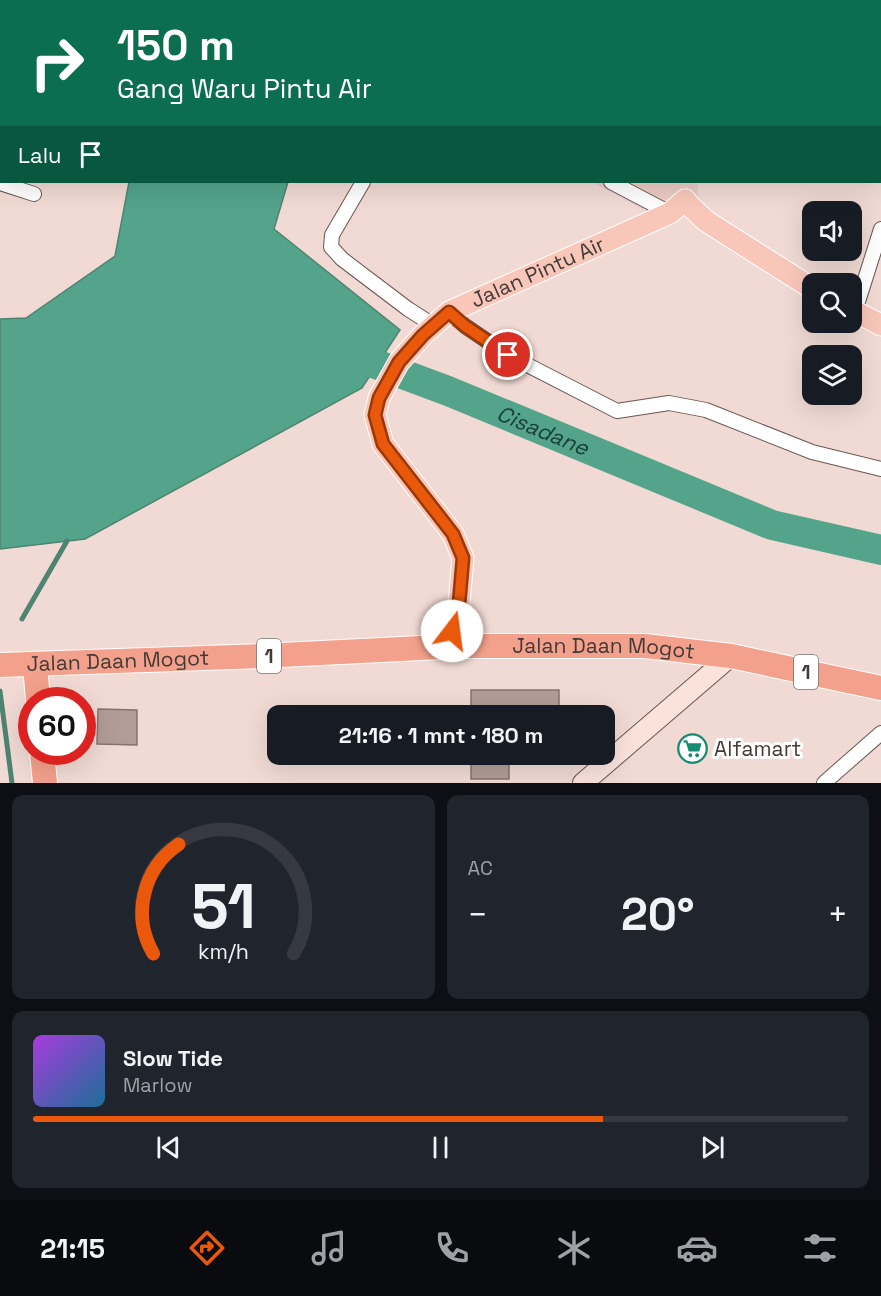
<!DOCTYPE html>
<html lang="id">
<meta charset="utf-8">
<style>
body{margin:0;font-family:"Space Grotesk",sans-serif;background:#20242c;color:#f1f3f6;height:100vh;display:flex;flex-direction:column;font-size:22px;white-space:nowrap}
*{box-sizing:border-box;margin:0}
p{font-size:20px;color:#9ea1a6}
.icon{flex:none;width:33px;height:33px;fill:none;stroke:currentColor;stroke-width:2;stroke-linecap:round;stroke-linejoin:round}
.map{position:relative;height:783px;overflow:hidden}
.panel{display:flex;flex-direction:column;gap:12px;padding:12px;background:#0d0f14;flex:1}
.panel>*{flex:none}
.top-card{position:absolute;left:0px;top:0px;width:882px;height:183px;box-shadow:0 6px 24px #0002;background:#0b6e4f;color:#fff;overflow:hidden}
.controls{position:absolute;left:802px;top:201px;display:grid;gap:12px}
.controls a{display:grid;place-items:center;width:60px;height:60px;border-radius:12px;background:#171b24;box-shadow:0 6px 24px #0002;font-size:30px}
.speed{position:absolute;left:18px;top:687px;display:flex;gap:12px;font-size:30px;font-weight:700;text-align:center}
.speed>*{display:grid;place-content:center;width:78px;height:78px;border-radius:50%;background:#171b24;box-shadow:0 6px 24px #0002;line-height:1}
.speed .limit{border:9px solid #d22;background:#fff;color:#111}
.pin{position:absolute;display:grid;place-items:center;width:51px;height:51px;color:#fff;margin:-26px;border:3px solid #fff;border-radius:50%;box-shadow:0 2px 6px #0007}
.me{position:absolute;width:66px;margin:-33px;rotate:15deg;stroke-linejoin:round;filter:drop-shadow(0 0 4px #0008)}
.turn{display:flex;align-items:center;gap:21px;height:126px;padding:0 18px;font-size:27px}
.turn .icon{width:78px;height:78px;stroke-width:2.5}
.turn b{display:block;font-size:42px;line-height:51px}
.then{display:flex;align-items:center;height:57px;padding:0 18px;background:#0003;gap:12px;font-size:22px}
.big{font-size:45px;font-weight:700;line-height:1.1}
.panel .widget{flex:1;display:flex;flex-direction:column;justify-content:center;gap:9px;min-width:0;padding:0 21px;border-radius:12px;background:#20242c}
.panel .dial{align-items:center;gap:0}
.dial svg{height:156px;overflow:visible;fill:none;stroke:#363941;stroke-width:7;stroke-linecap:round;text-anchor:middle}
.dial text{fill:#f1f3f6;stroke:none}
.song{display:flex;align-items:center;gap:18px}
.cover{width:72px;height:72px;border-radius:9px;background:linear-gradient(135deg,hsl(280 70% 55%),hsl(200 70% 35%))}
.played{height:6px;border-radius:3px;background:linear-gradient(90deg,#ea580c 70%,#363941 70%)}
.keys{display:flex;justify-content:space-around;direction:ltr}
.heat{display:flex;justify-content:space-between;align-items:center;font-size:33px;direction:ltr}
.panel .tiles{flex:1;display:grid;gap:12px;grid-template-columns:1fr 1fr}
.widget:last-child{grid-column:span 2}
.trip{position:absolute;left:267px;top:705px;width:348px;height:60px;border-radius:12px;background:#171b24;box-shadow:0 6px 24px #0002;font-weight:700;line-height:60px;text-align:center}
.dock{display:flex;height:96px;justify-content:space-around;align-items:center;background:#090b0e;color:#9ea1a6}
.dock .icon{width:42px;height:42px}
.dock .selected{color:#ea580c}
.dock b{font-size:27px;color:#f1f3f6}
.map>svg:first-child{display:block}
.built{fill:#ebccc4}
.water{fill:#53a48b;stroke:#4e8472;stroke-width:1.5}
.lines{fill:none;stroke-linecap:round;stroke-linejoin:round}
.stream{stroke:#4e8472;stroke-width:5}
.river{stroke:#53a48b;stroke-width:30}
.building{fill:#b29c97;stroke:#87736e;stroke-width:1.5}
.street-casing{stroke:#695651;stroke-width:16}
.secondary-casing{stroke:#695651;stroke-width:22}
.primary-casing{stroke:#fff;stroke-width:23}
.highway-casing{stroke:#fff;stroke-width:26}
.street{stroke:#fff;stroke-width:14}
.secondary{stroke:#fbe3dc;stroke-width:20}
.primary{stroke:#f8c7ba;stroke-width:21}
.highway{stroke:#f3a18c;stroke-width:24}
.route-casing{stroke:#983908;stroke-width:15}
.route{stroke:#ea580c;stroke-width:10}
.labels{text-anchor:middle;stroke-width:6;stroke-linejoin:round;paint-order:stroke}
.shield{fill:#fff;stroke:#7b7573;stroke-width:1.5}
.shield-label{font-size:20px;font-weight:bold;fill:#433a37}
.street-label{font-size:21px;fill:#433a37;stroke:#fff}
.poi-label{font-size:21px;fill:#433a37;stroke:#fff;text-anchor:start}
.water-label{font-size:22px;font-style:italic;fill:#1b4035;stroke:#fff}
</style>
<div class="map">
<svg width="881" height="783" viewBox="0 0 881 783">
<rect width="100%" height="100%" fill="#f1dad4"/>
<path class="built" d="M 364,0 L 704,0 L 704,2 Z
M 592,182 L 698,182 L 698,210 L 659,218 Z"/>
<path class="water" d="M 129,182 L 288,182 L 274,229 L 400,330 L 362,388 L 85,539 L 0,549 L 0,319 L 26,318 L 115,256 Z"/>
<g class="lines">
<path class="stream" d="M 22,619 L 67,541
M 0,691 L 12,783"/>
<path class="river" id="s1" d="M 338,350 L 448,391 L 772,525 L 881,550"/>
</g>
<path class="building" d="M 471,690 L 559,690 L 559,716 L 471,716 Z
M 98,709 L 137,710 L 137,745 L 97,744 Z
M 471,754 L 509,754 L 509,779 L 471,779 Z"/>
<g class="lines">
<defs>
<path id="street" d="M 386,0 L 387,2
M 834,2 L 835,0
M 880,140 L 881,140
M 363,182 L 332,235 L 331,247 L 342,259 L 408,309 L 433,325
M 611,182 L 670,213
M 0,183 L 34,194
M 855,311 L 881,229
M 449,312 L 465,326 L 508,355 L 617,411 L 669,403 L 706,410 L 812,452 L 881,469
M 824,783 L 881,733"/>
<path id="secondary" d="M 583,783 L 731,656"/>
<g id="primary">
<path d="M 694,2 L 694,0"/>
<path d="M 685,200 L 691,207 L 706,221 L 813,289"/>
<path d="M 852,310 L 881,325"/>
<path id="s2" d="M 444,647 L 458,615 L 463,558 L 453,534 L 383,444 L 375,415 L 379,398 L 399,362 L 423,335 L 449,312 L 670,213 L 685,200"/>
</g>
<g id="highway">
<path id="s3" d="M 0,665 L 261,656 L 461,646 L 645,646 L 731,656 L 881,688"/>
<path d="M 35,665 L 38,700"/>
<path d="M 42,752 L 45,783"/>
</g>
</defs>
<use href="#street" class="street-casing"/>
<use href="#secondary" class="secondary-casing"/>
<use href="#primary" class="primary-casing"/>
<use href="#highway" class="highway-casing"/>
<use href="#street" class="street"/>
<use href="#secondary" class="secondary"/>
<use href="#primary" class="primary"/>
<use href="#highway" class="highway"/>
</g>
<g class="lines">
<defs>
<path id="route" d="M 452,631 L 458,615 L 463,558 L 453,534 L 383,444 L 375,415 L 379,398 L 399,362 L 423,335 L 449,312 L 465,326 L 508,355"/>
</defs>
<use href="#route" class="route-casing"/>
<use href="#route" class="route"/>
</g>
<defs>
<symbol id="supermarket-ring" viewBox="-11 -11 22 22"><circle r="9.5" fill="#fff" stroke="#138d71" stroke-width="1.5"/><path d="M-6-5.5h2.5l.6 2H6L4.5 2H-2.5L-4.4-4H-6ZM-1.5 3.2a1.3 1.3 0 1 0 .1 0ZM3 3.2a1.3 1.3 0 1 0 .1 0Z" fill="#138d71"/></symbol>
</defs>
<g fill-rule="evenodd">
<use href="#supermarket-ring" x="676" y="732" width="33" height="33"/>
</g>
<g class="labels">
<g class="shield">
<rect x="257" y="639" width="24" height="34" rx="4.5"/>
<rect x="794" y="655" width="24" height="34" rx="4.5"/>
</g>
<g class="shield-label">
<text x="269" y="663">1</text>
<text x="806" y="679">1</text>
</g>
<g class="street-label">
<text dy="7" stroke="none"><textPath href="#s2" startOffset="489">Jalan Pintu Air</textPath></text>
<text dy="7" stroke="none"><textPath href="#s3" startOffset="604">Jalan Daan Mogot</textPath></text>
<text dy="7" stroke="none"><textPath href="#s3" startOffset="118">Jalan Daan Mogot</textPath></text>
</g>
<g class="poi-label">
<text x="714" y="756">Alfamart</text>
</g>
<g class="water-label">
<text dy="8" stroke="none"><textPath href="#s1" startOffset="220">Cisadane</textPath></text>
</g>
</g>
</svg>
<div class="controls">
<a><svg class="icon" aria-label="sound" viewBox="0 0 24 24"><path d="M4 9h4l5-4v14l-5-4H4zM17 9q2 3 0 6"/></svg></a>
<a><svg class="icon" aria-label="search" viewBox="0 0 24 24"><circle cx="10" cy="10" r="6"/><path d="M15 15l6 6"/></svg></a>
<a><svg class="icon" aria-label="layers" viewBox="0 0 24 24"><path d="M12 4l9 5-9 5-9-5zM3 14l9 5 9-5"/></svg></a>
</div>
<div class="speed"><div class="limit">60</div></div>
<div class="pin" style="left:508px;top:355px;background:#d93025"><svg class="icon" aria-label="arrive" viewBox="0 0 24 24"><path d="M6 21V4h12l-3 4 3 4H6"/></svg></div>
<svg class="me" style="left:452px;top:631px" viewBox="-20 -20 40 40"><circle r="19" fill="#fff"/><path d="M0-13L10 11 0 6-10 11z" fill="#ea580c"/></svg>
<div class="trip">21:16 · 1 mnt · 180 m</div>
<div class="top-card">
<div class="turn"><svg class="icon" aria-label="right" viewBox="0 0 24 24"><path d="M7 20v-9h11M14 6l5 5-5 5"/></svg><div><b>150 m</b>Gang Waru Pintu Air</div></div>
<div class="then">Lalu<svg class="icon" aria-label="arrive" viewBox="0 0 24 24"><path d="M6 21V4h12l-3 4 3 4H6"/></svg></div>
</div>
</div>
<section class="panel">
<div class="tiles">
<div class="widget dial"><svg viewBox="0 0 100 80">
<path d="M14 69A42 42 0 1 1 86 69"/>
<path d="M14 69A42 42 0 0 1 27 13" stroke="#ea580c"/>
<text x="50" y="56" font-size="32" font-weight="700">51</text>
<text x="50" y="72" font-size="11">km/h</text>
</svg></div>
<div class="widget"><p>AC</p>
<div class="heat"><a>−</a><b class="big">20°</b><a>+</a></div>
</div>
<div class="widget">
<div class="song"><i class="cover"></i><div><b>Slow Tide</b><p>Marlow</p></div></div>
<div class="played"></div>
<div class="keys"><svg class="icon" aria-label="previous" viewBox="0 0 24 24"><path d="M18 5L8 12l10 7zM5 5v14"/></svg><svg class="icon" aria-label="pause" viewBox="0 0 24 24"><path d="M8 5v14M16 5v14"/></svg><svg class="icon" aria-label="next" viewBox="0 0 24 24"><path d="M6 5l10 7-10 7zM19 5v14"/></svg></div>
</div>
</div>
</section>
<nav class="dock">
<b>21:15</b>
<svg class="icon selected" aria-label="directions" viewBox="0 0 24 24"><path d="M12 3l9 9-9 9-9-9zM9 14v-3h6M13 9l2 2-2 2"/></svg>
<svg class="icon" aria-label="music" viewBox="0 0 24 24"><path d="M9 18V5l10-2v13"/><circle cx="6" cy="18" r="3"/><circle cx="16" cy="16" r="3"/></svg>
<svg class="icon" aria-label="phone" viewBox="0 0 24 24"><path d="M5 4h4l2 5-3 2q2 4 5 5l2-3 5 2v4C11 20 4 13 5 4z"/></svg>
<svg class="icon" aria-label="climate" viewBox="0 0 24 24"><path d="M12 3v18M4 7l16 10M4 17L20 7"/></svg>
<svg class="icon" aria-label="car" viewBox="0 0 24 24"><path d="M5 17H2v-5l4-1 3-4h7l3 4 3 1v5h-3M9 17h6M6 11h13"/><circle cx="7" cy="17" r="2"/><circle cx="17" cy="17" r="2"/></svg>
<svg class="icon" aria-label="filters" viewBox="0 0 24 24"><path d="M4 7h16M4 17h16"/><circle cx="9" cy="7" r="2"/><circle cx="15" cy="17" r="2"/></svg>
</nav>
